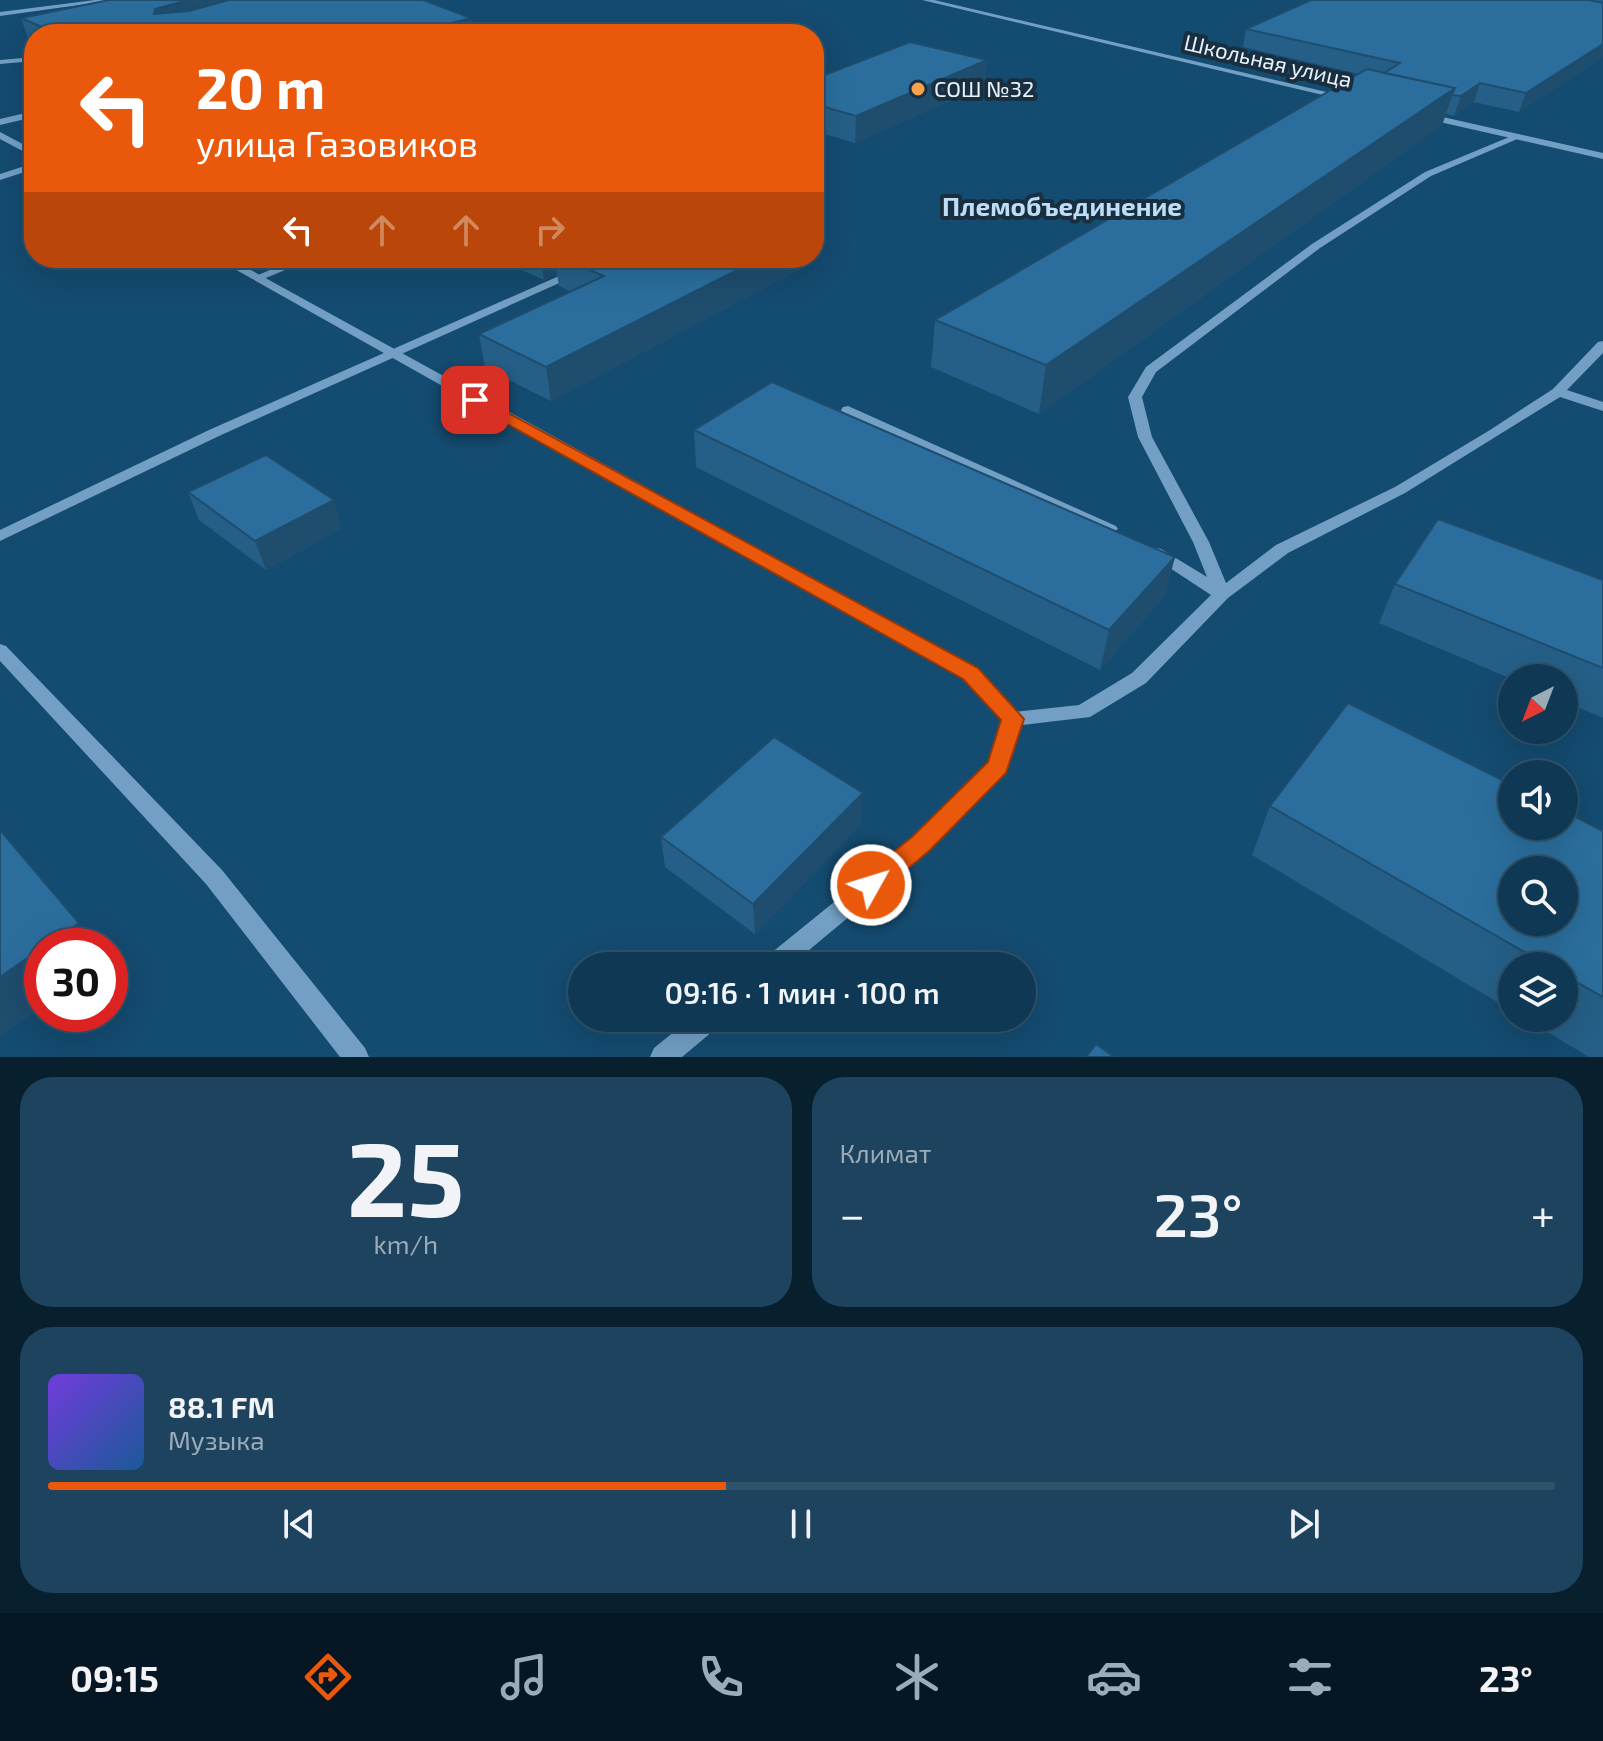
<!DOCTYPE html>
<html lang="ru">
<meta charset="utf-8">
<style>
body{margin:0;font-family:"Exo 2",sans-serif;background:#1d435e;color:#f1f3f6;height:100vh;display:flex;flex-direction:column;font-size:30px;white-space:nowrap}
*{box-sizing:border-box;margin:0}
p{font-size:26px;color:#9bacb8}
.icon{flex:none;width:44px;height:44px;fill:none;stroke:currentColor;stroke-width:2;stroke-linecap:round;stroke-linejoin:round}
.map{position:relative;height:1057px;overflow:hidden}
.sheet{display:flex;flex-direction:column;gap:20px;padding:20px;background:#081f2e;flex:1}
.sheet>*{flex:none}
.top-card{position:absolute;left:24px;top:24px;width:800px;height:244px;border-radius:32px;box-shadow:0 8px 32px #0002,0 0 0 2px #2f526b;background:#ea580c;color:#fff;overflow:hidden}
.needle{width:52px;rotate:222deg}
.buttons{position:absolute;left:1498px;top:664px;display:grid;gap:16px}
.buttons a{display:grid;place-items:center;width:80px;height:80px;border-radius:50%;background:#0f3854;box-shadow:0 8px 32px #0002,0 0 0 2px #2f526b;font-size:40px}
.speed{position:absolute;left:24px;top:928px;display:flex;gap:16px;font-size:40px;font-weight:700;text-align:center}
.speed>*{display:grid;place-content:center;width:104px;height:104px;border-radius:50%;background:#0f3854;box-shadow:0 8px 32px #0002,0 0 0 2px #2f526b;line-height:1}
.speed .limit{border:12px solid #d22;background:#fff;color:#111}
.pin{position:absolute;display:grid;place-items:center;width:68px;height:68px;color:#fff;margin:-34px;border-radius:16px;box-shadow:0 4px 12px #0006}
.me{position:absolute;width:88px;margin:-44px;rotate:51deg;stroke-linejoin:round;filter:drop-shadow(0 0 6px #0008)}
.turn{display:flex;align-items:center;gap:28px;height:168px;padding:0 40px;font-size:36px}
.turn .icon{width:104px;height:104px;stroke-width:2.5}
.turn b{display:block;font-size:56px;line-height:68px}
.lanes{display:flex;align-items:center;height:76px;padding:0 40px;background:#0003;justify-content:center;gap:40px;direction:ltr}
.lanes .off{opacity:.35}
.big{font-size:60px;font-weight:600;line-height:1.1}
.sheet .widget{flex:1;display:flex;flex-direction:column;justify-content:center;gap:12px;min-width:0;padding:0 28px;border-radius:32px;background:#1d435e}
.sheet .dial{align-items:center;gap:0}
.dial b{font-size:104px;line-height:1}
.song{display:flex;align-items:center;gap:24px}
.cover{width:96px;height:96px;border-radius:12px;background:linear-gradient(135deg,hsl(260 70% 55%),hsl(210 70% 35%))}
.played{height:8px;border-radius:4px;background:linear-gradient(90deg,#ea580c 45%,#2f526b 45%)}
.keys{display:flex;justify-content:space-around;direction:ltr}
.heat{display:flex;justify-content:space-between;align-items:center;font-size:44px;direction:ltr}
.sheet .tiles{flex:1;display:grid;gap:20px;grid-template-columns:1fr 1fr}
.widget:last-child{grid-column:span 2}
.trip{position:absolute;left:568px;top:952px;width:468px;height:80px;border-radius:40px;background:#0f3854;box-shadow:0 8px 32px #0002,0 0 0 2px #2f526b;font-weight:600;line-height:80px;text-align:center}
.tab-bar{display:flex;height:128px;justify-content:space-around;align-items:center;background:#061622;color:#9bacb8}
.tab-bar .icon{width:56px;height:56px}
.tab-bar .selected{color:#ea580c}
.tab-bar b{font-size:36px;color:#f1f3f6}
.map>svg:first-child{display:block}
.lines{fill:none;stroke-linecap:round;stroke-linejoin:round}
.service{fill:#729fc3;fill-rule:evenodd}
.minor{fill:#729fc3;fill-rule:evenodd}
.tertiary{fill:#729fc3;fill-rule:evenodd}
.wall{fill:#255f87}
.shaded-wall{fill:#1e4d6e}
.building{fill:#2b6e9d;stroke:#1e4d6e;stroke-width:2;fill-rule:evenodd}
.route{fill:#ea580c;stroke:#983908;stroke-width:2}
.poi-dot{fill:#f7a149;stroke:#192f40;stroke-width:3}
.labels{text-anchor:middle;stroke-width:8;stroke-linejoin:round;paint-order:stroke}
.far-street-label{font-size:22px;fill:#e8f3fc;stroke:#192f40}
.far-poi-label{font-size:22px;fill:#e8f3fc;stroke:#192f40;text-anchor:start}
.far-quarter-label{font-size:26px;font-weight:bold;fill:#bedef8;stroke:#192f40}
</style>
<div class="map">
<svg width="1603" height="1057" viewBox="0 0 1603 1057">
<rect width="100%" height="100%" fill="#144b70"/>
<g class="lines">
<path class="service" d="M 34,57 L 34,61 L 0,64 L 0,60 Z
M 34,111 L 34,117 L 0,125 L 0,119 Z
M 1514,135 L 1522,137 L 1431,176 L 1320,248 L 1156,372 L 1142,397 L 1152,437 L 1209,542 L 1226,583 L 1276,545 L 1395,487 L 1490,430 L 1553,389 L 1598,342 L 1603,341 L 1603,353 L 1567,390 L 1603,402 L 1603,411 L 1560,397 L 1405,493 L 1288,553 L 1228,598 L 1146,683 L 1090,717 L 1013,726 L 1006,724 L 1003,719 L 1006,714 L 1013,712 L 1079,705 L 1132,673 L 1211,595 L 1147,553 L 1155,548 L 1161,549 L 1207,577 L 1193,542 L 1138,437 L 1128,397 L 1146,367 L 1312,244 L 1425,172 Z
M 34,163 L 34,169 L 0,180 L 0,174 Z
M 298,258 L 314,258 L 261,280 L 251,278 Z
M 600,258 L 615,258 L 219,436 L 0,541 L 0,530 L 209,430 Z
M 848,406 L 1116,526 L 1118,529 L 1110,534 L 1104,532 L 843,413 L 841,410 L 843,407 Z"/>
<path class="minor" d="M 922,0 L 934,0 L 1348,97 L 1344,100 Z
M 1425,113 L 1603,153 L 1603,159 L 1422,118 L 1422,114 Z
M 0,132 L 34,150 L 34,157 L 0,139 Z
M 215,258 L 229,258 L 977,669 L 1023,719 L 1005,773 L 929,850 L 790,966 L 761,966 L 765,958 L 913,838 L 989,763 L 1003,721 L 963,679 Z
M 0,644 L 6,646 L 222,870 L 365,1048 L 369,1057 L 340,1057 L 206,884 L 0,661 Z
M 691,1018 L 722,1018 L 719,1026 L 682,1057 L 650,1057 L 654,1048 Z"/>
<path class="tertiary" d="M 95,0 L 115,0 L 0,16 L 0,12 Z"/>
</g>
<path class="wall" d="M 1311,0 L 1603,0 L 1603,57 L 1519,112 L 1474,102 L 1454,116 L 1446,114 L 1442,125 L 1039,414 L 931,367 L 935,320 L 1359,74 L 1243,47 L 1246,29 Z
M 21,18 L 471,18 L 474,34 L 34,34 L 34,43 L 29,41 Z
M 987,60 L 985,85 L 855,143 L 814,131 L 814,79 Z
M 495,258 L 808,258 L 808,265 L 551,401 L 485,368 L 479,334 L 571,292 L 559,286 L 557,274 L 544,280 Z
M 694,430 L 1165,596 L 1100,670 L 696,467 Z
M 188,492 L 342,528 L 266,570 L 199,520 Z
M 1603,580 L 1603,718 L 1564,701 L 1564,678 L 1512,678 L 1512,679 L 1379,623 L 1395,584 Z
M 1270,806 L 1603,831 L 1603,1057 L 1589,1057 L 1524,1018 L 1564,1018 L 1564,966 L 1512,966 L 1512,1011 L 1252,855 Z
M 862,823 L 755,934 L 665,867 L 661,837 Z"/>
<path class="shaded-wall" d="M 188,0 L 229,0 L 233,12 L 154,14 L 155,9 Z
M 471,18 L 474,34 L 409,34 Z
M 1603,44 L 1603,57 L 1519,112 L 1526,93 Z
M 987,60 L 985,85 L 855,143 L 856,116 Z
M 1480,83 L 1474,102 L 1454,116 L 1461,96 Z
M 1455,88 L 1442,125 L 1039,414 L 1046,365 Z
M 540,258 L 555,258 L 557,274 L 544,280 Z
M 761,258 L 808,258 L 808,265 L 551,401 L 546,367 Z
M 334,500 L 342,528 L 266,570 L 255,541 Z
M 1175,557 L 1165,596 L 1100,670 L 1109,630 Z
M 863,793 L 862,823 L 755,934 L 753,904 Z
M 79,923 L 93,946 L 45,946 Z
M 42,948 L 42,1008 L 0,1037 L 0,977 Z"/>
<path class="building" d="M 109,0 L 188,0 L 155,9 L 154,14 L 189,11 L 229,0 L 423,0 L 471,18 L 409,34 L 58,34 L 21,18 Z
M 1311,0 L 1589,0 L 1603,3 L 1603,44 L 1526,93 L 1480,83 L 1461,96 L 1452,95 L 1455,88 L 1384,73 L 1400,63 L 1246,29 Z
M 910,42 L 987,60 L 856,116 L 814,104 L 814,79 Z
M 1367,69 L 1455,88 L 1046,365 L 935,320 Z
M 562,258 L 761,258 L 546,367 L 479,334 L 604,276 Z
M 772,382 L 1175,557 L 1109,630 L 694,430 Z
M 266,455 L 334,500 L 255,541 L 188,492 Z
M 1438,519 L 1603,580 L 1603,668 L 1395,584 Z
M 1348,703 L 1512,785 L 1512,826 L 1564,826 L 1564,811 L 1603,831 L 1603,997 L 1564,975 L 1564,966 L 1549,966 L 1270,806 ZM 1512,870 L 1564,870 L 1564,922 L 1512,922 Z
M 774,737 L 863,793 L 753,904 L 661,837 Z
M 0,830 L 79,923 L 45,946 L 42,946 L 42,948 L 0,977 Z
M 1096,1044 L 1114,1057 L 1086,1057 Z"/>
<path class="route" d="M 475,395 L 978,668 L 1024,719 L 1006,773 L 929,851 L 880,892 L 871,896 L 862,892 L 859,885 L 862,877 L 912,837 L 988,762 L 1001,720 L 963,679 L 470,403 L 470,396 Z"/>
<circle class="poi-dot" cx="918" cy="89" r="8"/>
<g class="labels">
<g class="far-street-label">
<text transform="translate(1268 61) rotate(13)" y="8">Школьная улица</text>
</g>
<g class="far-poi-label">
<text x="934" y="97">СОШ №32</text>
</g>
<g class="far-quarter-label">
<text x="1062" y="216">Племобъединение</text>
</g>
</g>
</svg>
<div class="buttons">
<a><svg class="needle" viewBox="-14 -14 28 28"><path d="M0-13l5 13h-10z" fill="#e53935"/><path d="M0 13l5-13h-10z" fill="#9bacb8"/></svg></a>
<a><svg class="icon" aria-label="sound" viewBox="0 0 24 24"><path d="M4 9h4l5-4v14l-5-4H4zM17 9q2 3 0 6"/></svg></a>
<a><svg class="icon" aria-label="search" viewBox="0 0 24 24"><circle cx="10" cy="10" r="6"/><path d="M15 15l6 6"/></svg></a>
<a><svg class="icon" aria-label="layers" viewBox="0 0 24 24"><path d="M12 4l9 5-9 5-9-5zM3 14l9 5 9-5"/></svg></a>
</div>
<div class="speed"><div class="limit">30</div></div>
<div class="pin" style="left:475px;top:400px;background:#d93025"><svg class="icon" aria-label="arrive" viewBox="0 0 24 24"><path d="M6 21V4h12l-3 4 3 4H6"/></svg></div>
<svg class="me" style="left:871px;top:885px" viewBox="-20 -20 40 40"><circle r="17" fill="#ea580c" stroke="#fff" stroke-width="3"/><path d="M0-11L8 9 0 5-8 9z" fill="#fff"/></svg>
<div class="trip">09:16 · 1 мин · 100 m</div>
<div class="top-card">
<div class="turn"><svg class="icon" aria-label="left" viewBox="0 0 24 24"><path d="M17 20v-9H6M10 6l-5 5 5 5"/></svg><div><b>20 m</b>улица Газовиков</div></div>
<div class="lanes"><svg class="icon" aria-label="left" viewBox="0 0 24 24"><path d="M17 20v-9H6M10 6l-5 5 5 5"/></svg><svg class="icon off" aria-label="ahead" viewBox="0 0 24 24"><path d="M12 20V5M6 11l6-6 6 6"/></svg><svg class="icon off" aria-label="ahead" viewBox="0 0 24 24"><path d="M12 20V5M6 11l6-6 6 6"/></svg><svg class="icon off" aria-label="right" viewBox="0 0 24 24"><path d="M7 20v-9h11M14 6l5 5-5 5"/></svg></div>
</div>
</div>
<section class="sheet">
<div class="tiles">
<div class="widget dial"><b>25</b><p>km/h</p></div>
<div class="widget"><p>Климат</p>
<div class="heat"><a>−</a><b class="big">23°</b><a>+</a></div>
</div>
<div class="widget">
<div class="song"><i class="cover"></i><div><b>88.1 FM</b><p>Музыка</p></div></div>
<div class="played"></div>
<div class="keys"><svg class="icon" aria-label="previous" viewBox="0 0 24 24"><path d="M18 5L8 12l10 7zM5 5v14"/></svg><svg class="icon" aria-label="pause" viewBox="0 0 24 24"><path d="M8 5v14M16 5v14"/></svg><svg class="icon" aria-label="next" viewBox="0 0 24 24"><path d="M6 5l10 7-10 7zM19 5v14"/></svg></div>
</div>
</div>
</section>
<nav class="tab-bar">
<b>09:15</b>
<svg class="icon selected" aria-label="directions" viewBox="0 0 24 24"><path d="M12 3l9 9-9 9-9-9zM9 14v-3h6M13 9l2 2-2 2"/></svg>
<svg class="icon" aria-label="music" viewBox="0 0 24 24"><path d="M9 18V5l10-2v13"/><circle cx="6" cy="18" r="3"/><circle cx="16" cy="16" r="3"/></svg>
<svg class="icon" aria-label="phone" viewBox="0 0 24 24"><path d="M5 4h4l2 5-3 2q2 4 5 5l2-3 5 2v4C11 20 4 13 5 4z"/></svg>
<svg class="icon" aria-label="climate" viewBox="0 0 24 24"><path d="M12 3v18M4 7l16 10M4 17L20 7"/></svg>
<svg class="icon" aria-label="car" viewBox="0 0 24 24"><path d="M5 17H2v-5l4-1 3-4h7l3 4 3 1v5h-3M9 17h6M6 11h13"/><circle cx="7" cy="17" r="2"/><circle cx="17" cy="17" r="2"/></svg>
<svg class="icon" aria-label="filters" viewBox="0 0 24 24"><path d="M4 7h16M4 17h16"/><circle cx="9" cy="7" r="2"/><circle cx="15" cy="17" r="2"/></svg>
<b>23°</b>
</nav>
